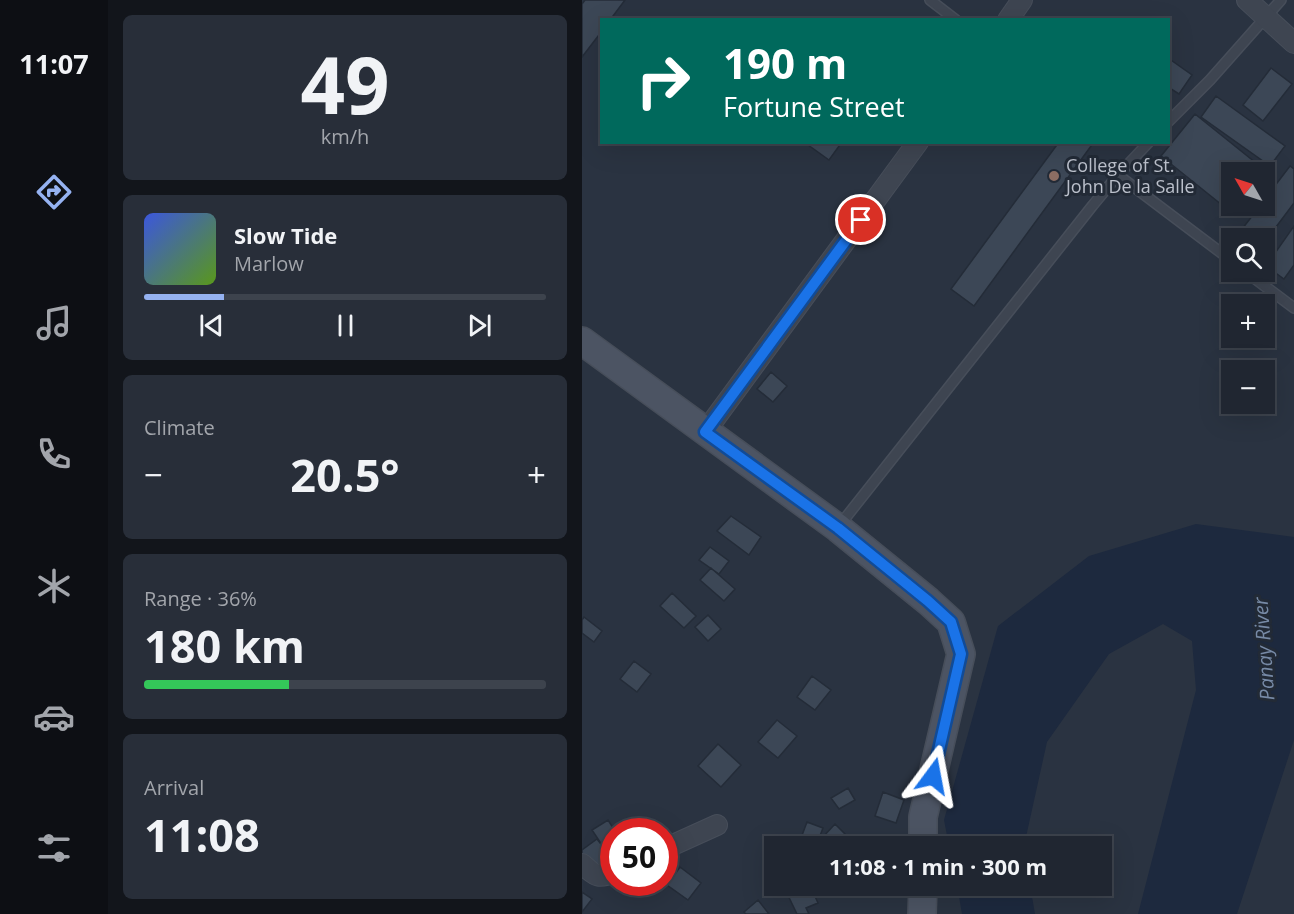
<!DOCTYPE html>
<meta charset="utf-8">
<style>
body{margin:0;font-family:"Open Sans",sans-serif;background:#282e39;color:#f1f3f6;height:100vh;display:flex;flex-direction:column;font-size:22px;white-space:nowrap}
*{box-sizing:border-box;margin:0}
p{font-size:20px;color:#a2a5ab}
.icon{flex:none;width:33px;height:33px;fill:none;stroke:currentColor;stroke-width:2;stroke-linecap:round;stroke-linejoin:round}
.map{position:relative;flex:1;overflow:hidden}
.panel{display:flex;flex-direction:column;gap:15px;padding:15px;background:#12151b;width:474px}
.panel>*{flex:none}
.banner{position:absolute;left:18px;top:18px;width:570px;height:126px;border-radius:0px;box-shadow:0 6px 24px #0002,0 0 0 2px #3d434d;background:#00695c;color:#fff;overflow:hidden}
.needle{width:39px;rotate:309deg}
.tools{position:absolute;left:639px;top:162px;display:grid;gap:12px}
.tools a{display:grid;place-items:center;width:54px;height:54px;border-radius:0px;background:#202631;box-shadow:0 6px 24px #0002,0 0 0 2px #3d434d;font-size:30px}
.speed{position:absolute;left:18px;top:818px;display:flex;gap:12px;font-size:30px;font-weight:700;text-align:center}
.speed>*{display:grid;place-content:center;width:78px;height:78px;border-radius:50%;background:#202631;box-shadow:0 6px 24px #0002,0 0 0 2px #3d434d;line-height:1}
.speed .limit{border:9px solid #d22;background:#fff;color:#111}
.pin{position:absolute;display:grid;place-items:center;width:51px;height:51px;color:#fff;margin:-26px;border:3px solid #fff;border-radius:50%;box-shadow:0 2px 6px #0007}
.me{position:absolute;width:66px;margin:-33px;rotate:13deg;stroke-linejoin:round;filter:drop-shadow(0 0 4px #0008)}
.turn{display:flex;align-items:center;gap:21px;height:126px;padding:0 24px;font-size:27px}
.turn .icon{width:78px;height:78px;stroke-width:2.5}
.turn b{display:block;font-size:42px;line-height:51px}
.big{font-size:45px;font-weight:700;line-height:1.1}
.panel .card{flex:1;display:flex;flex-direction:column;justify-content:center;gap:9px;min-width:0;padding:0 21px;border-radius:9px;background:#282e39}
.panel .dial{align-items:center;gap:0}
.dial b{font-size:78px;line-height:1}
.song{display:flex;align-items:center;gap:18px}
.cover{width:72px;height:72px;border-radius:9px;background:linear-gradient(135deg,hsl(230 70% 55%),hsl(90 70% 35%))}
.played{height:6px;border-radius:3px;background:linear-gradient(90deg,#95b2f1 20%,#3d434d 20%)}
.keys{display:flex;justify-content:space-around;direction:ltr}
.heat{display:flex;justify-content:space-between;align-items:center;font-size:33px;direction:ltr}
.charge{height:9px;border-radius:4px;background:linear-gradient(90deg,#34c759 36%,#3d434d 0)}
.trip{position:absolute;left:182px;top:836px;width:348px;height:60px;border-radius:0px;background:#202631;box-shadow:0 6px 24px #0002,0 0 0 2px #3d434d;font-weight:700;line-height:60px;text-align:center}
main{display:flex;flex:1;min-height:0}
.tabs{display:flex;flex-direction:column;width:108px;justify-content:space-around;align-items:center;background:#0d0f14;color:#a2a5ab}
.tabs .icon{width:42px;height:42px}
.tabs .on{color:#95b2f1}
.tabs b{font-size:27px;color:#f1f3f6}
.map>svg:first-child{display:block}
.water{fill:#1d293e}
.building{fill:#3c4756;stroke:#242c38;stroke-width:1.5}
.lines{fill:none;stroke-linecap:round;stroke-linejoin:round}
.service-casing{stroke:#474e5a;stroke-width:12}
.minor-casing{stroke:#474e5a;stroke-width:22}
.secondary-casing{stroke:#474e5a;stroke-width:30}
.service{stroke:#3e4551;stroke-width:9}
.minor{stroke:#3e4551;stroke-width:20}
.secondary{stroke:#4c5463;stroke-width:27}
.route-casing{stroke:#114b97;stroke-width:15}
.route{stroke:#1a73e8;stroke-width:10}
.education-dot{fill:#8d6e63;stroke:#222a36;stroke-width:2}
.labels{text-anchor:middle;stroke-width:6;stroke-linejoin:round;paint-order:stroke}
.poi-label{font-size:18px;fill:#bbc0cb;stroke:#222a36;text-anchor:start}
.water-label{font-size:20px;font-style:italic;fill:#778aa6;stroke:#222a36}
</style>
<main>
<nav class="tabs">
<b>11:07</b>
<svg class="icon on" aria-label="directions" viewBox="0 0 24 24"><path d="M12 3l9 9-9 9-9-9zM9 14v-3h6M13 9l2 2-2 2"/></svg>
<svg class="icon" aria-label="music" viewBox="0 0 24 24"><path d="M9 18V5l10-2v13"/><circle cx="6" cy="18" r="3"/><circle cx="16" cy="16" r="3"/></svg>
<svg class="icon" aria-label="phone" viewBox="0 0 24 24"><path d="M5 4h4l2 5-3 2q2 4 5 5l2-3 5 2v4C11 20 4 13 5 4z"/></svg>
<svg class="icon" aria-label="climate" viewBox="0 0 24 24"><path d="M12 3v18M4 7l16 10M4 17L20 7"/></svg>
<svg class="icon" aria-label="car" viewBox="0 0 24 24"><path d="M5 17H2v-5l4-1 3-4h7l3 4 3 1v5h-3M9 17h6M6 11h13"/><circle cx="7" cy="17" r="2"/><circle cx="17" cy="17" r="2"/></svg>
<svg class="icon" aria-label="filters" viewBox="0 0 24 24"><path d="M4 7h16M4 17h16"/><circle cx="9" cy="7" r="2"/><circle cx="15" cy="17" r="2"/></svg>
</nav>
<section class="panel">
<div class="card dial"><b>49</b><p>km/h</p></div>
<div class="card">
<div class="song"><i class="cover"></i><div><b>Slow Tide</b><p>Marlow</p></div></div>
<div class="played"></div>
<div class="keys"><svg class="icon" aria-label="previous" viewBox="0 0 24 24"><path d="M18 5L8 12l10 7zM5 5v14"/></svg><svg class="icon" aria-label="pause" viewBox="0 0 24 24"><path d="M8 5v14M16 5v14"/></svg><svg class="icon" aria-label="next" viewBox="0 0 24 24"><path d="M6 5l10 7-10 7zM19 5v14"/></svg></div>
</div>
<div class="card"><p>Climate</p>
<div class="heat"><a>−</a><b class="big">20.5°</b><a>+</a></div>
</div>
<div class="card"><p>Range · 36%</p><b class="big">180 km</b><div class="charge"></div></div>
<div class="card"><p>Arrival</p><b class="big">11:08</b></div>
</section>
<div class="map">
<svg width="712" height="914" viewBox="0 0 712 914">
<rect width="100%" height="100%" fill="#2a3341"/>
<path class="water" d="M 614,524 L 712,537 L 712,740 L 655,914 L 556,914 L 614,690 L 610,641 L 581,624 L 527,654 L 465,742 L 442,846 L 367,846 L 362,820 L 416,626 L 507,556 Z
M 375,885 L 448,885 L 453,914 L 380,914 Z"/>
<path class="building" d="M 3,0 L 43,0 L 28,20 L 20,20 L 20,31 L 0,57 L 0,4 Z
M 586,58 L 610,75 L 597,94 L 586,87 Z
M 689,68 L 710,84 L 681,121 L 661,105 Z
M 634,96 L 703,146 L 688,166 L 619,117 Z
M 613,114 L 674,163 L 666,172 L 650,172 L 650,193 L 640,205 L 579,156 Z
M 222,142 L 260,142 L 247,160 Z
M 477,142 L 512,142 L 392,306 L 369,289 Z
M 708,166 L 712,169 L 712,203 L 682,243 L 682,238 L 653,238 L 678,206 L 682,206 L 682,200 Z
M 712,226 L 712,265 L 702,279 L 684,266 Z
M 189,372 L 205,386 L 191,402 L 175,389 Z
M 149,516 L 179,537 L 167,555 L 135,531 Z
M 128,547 L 147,561 L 137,574 L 117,560 Z
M 129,568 L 153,589 L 142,601 L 118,580 Z
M 90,593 L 114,616 L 102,628 L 78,606 Z
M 126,615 L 139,629 L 126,641 L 113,627 Z
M 2,617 L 20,631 L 12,642 L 0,633 L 0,620 Z
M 52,661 L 69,674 L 55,692 L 38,679 Z
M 230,676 L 249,690 L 233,710 L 215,697 Z
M 195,720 L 215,736 L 196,758 L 176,742 Z
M 136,744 L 159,765 L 139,787 L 116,766 Z
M 266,788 L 273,800 L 257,809 L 249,798 Z
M 301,792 L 322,800 L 314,823 L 293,816 Z
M 26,820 L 33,831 L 32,838 L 20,845 L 10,830 Z
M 225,822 L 241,828 L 234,846 L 216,846 Z
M 253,824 L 266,837 L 257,846 L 249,846 L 240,838 Z
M 15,839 L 28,856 L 11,869 L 0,855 L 0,850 Z
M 98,867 L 119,883 L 106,900 L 85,885 Z
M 201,885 L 228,885 L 236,903 L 224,908 L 227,914 L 215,914 Z
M 0,892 L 10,899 L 0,912 Z
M 176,900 L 187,914 L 164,914 L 162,912 Z"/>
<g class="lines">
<defs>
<path id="service" d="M 348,0 L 374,20
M 586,122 L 628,80 L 699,0
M 536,175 L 650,261
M 664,272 L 712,308
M 257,526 L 511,205 L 536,175 L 567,142"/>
<path id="minor" d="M 665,0 L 712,43
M 426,20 L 440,0
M 123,432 L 336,142
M 82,849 L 135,825
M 0,864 C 13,875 15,880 32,872"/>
<path id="secondary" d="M 0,341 L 256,528 L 346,601 L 369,622 L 379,654 L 341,817 L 341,846
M 340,914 L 341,885"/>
</defs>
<use href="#service" class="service-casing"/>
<use href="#minor" class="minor-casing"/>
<use href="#secondary" class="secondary-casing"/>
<use href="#service" class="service"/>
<use href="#minor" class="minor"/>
<use href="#secondary" class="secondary"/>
</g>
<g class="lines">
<defs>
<path id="route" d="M 279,220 L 123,432 L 256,528 L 346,601 L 369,622 L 379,654 L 351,776"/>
</defs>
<use href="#route" class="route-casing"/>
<use href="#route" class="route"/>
</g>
<circle class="education-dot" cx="472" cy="176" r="6"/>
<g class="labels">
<g class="poi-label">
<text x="484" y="172">College of St.<tspan x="484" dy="21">John De la Salle</tspan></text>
</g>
<g class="water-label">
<text transform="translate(682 649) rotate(-94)" y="7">Panay River</text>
</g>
</g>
</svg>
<div class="tools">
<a><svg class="needle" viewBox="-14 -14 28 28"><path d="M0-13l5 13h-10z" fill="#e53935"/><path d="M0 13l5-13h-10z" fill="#a2a5ab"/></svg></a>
<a><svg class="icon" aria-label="search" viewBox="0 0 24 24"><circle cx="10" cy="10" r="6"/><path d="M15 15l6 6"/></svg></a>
<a>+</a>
<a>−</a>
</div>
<div class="speed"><div class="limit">50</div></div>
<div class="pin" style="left:279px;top:220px;background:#d93025"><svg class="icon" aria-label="arrive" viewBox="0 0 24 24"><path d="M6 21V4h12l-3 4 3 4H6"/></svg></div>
<svg class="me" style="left:351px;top:776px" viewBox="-20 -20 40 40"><path d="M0-17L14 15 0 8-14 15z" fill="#1a73e8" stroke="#fff" stroke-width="4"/></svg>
<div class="trip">11:08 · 1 min · 300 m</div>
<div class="banner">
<div class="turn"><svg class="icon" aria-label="right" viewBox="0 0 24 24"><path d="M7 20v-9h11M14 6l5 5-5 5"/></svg><div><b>190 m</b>Fortune Street</div></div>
</div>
</div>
</main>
